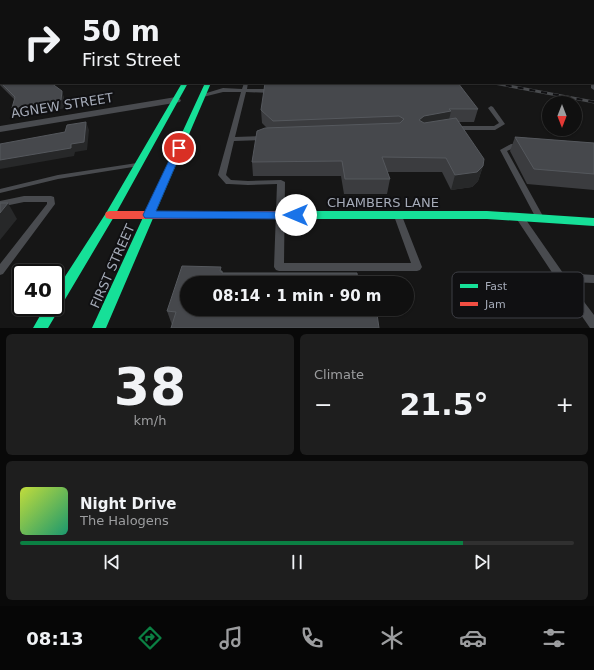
<!DOCTYPE html>
<meta charset="utf-8">
<style>
body{margin:0;font-family:"DejaVu Sans",sans-serif;background:#1e1e1e;color:#f1f3f6;height:100vh;display:flex;flex-direction:column;font-size:15px;white-space:nowrap}
*{box-sizing:border-box;margin:0}
p{font-size:13px;color:#9c9d9f}
.icon{flex:none;width:22px;height:22px;fill:none;stroke:currentColor;stroke-width:2;stroke-linecap:round;stroke-linejoin:round}
.map{position:relative;height:328px;overflow:hidden}
.panel{display:flex;flex-direction:column;gap:6px;padding:6px;background:#090909;flex:1}
.panel>*{flex:none}
.top-card{position:absolute;left:0px;top:0px;width:594px;height:84px;box-shadow:0 1px 3px #0004,0 0 0 1px #303030;background:#101010;color:#f1f3f6;overflow:hidden}
.needle{width:26px;rotate:180deg}
.tools{position:absolute;left:542px;top:96px;display:grid;gap:8px}
.tools a{display:grid;place-items:center;width:40px;height:40px;border-radius:50%;background:#101010;box-shadow:0 1px 3px #0004,0 0 0 1px #303030;font-size:20px}
.speed{position:absolute;left:12px;top:264px;display:flex;gap:8px;font-size:20px;font-weight:700;text-align:center}
.speed>*{display:grid;place-content:center;width:52px;height:52px;border-radius:50%;background:#101010;box-shadow:0 1px 3px #0004,0 0 0 1px #303030;line-height:1}
.speed .limit{border:2px solid #111;border-radius:6px;background:#fff;color:#111}
.pin{position:absolute;display:grid;place-items:center;width:34px;height:34px;color:#fff;margin:-17px;border:2px solid #fff;border-radius:50%;box-shadow:0 1px 4px #0007}
.me{position:absolute;width:44px;margin:-22px;rotate:270deg;stroke-linejoin:round;filter:drop-shadow(0 0 3px #0008)}
.turn{display:flex;align-items:center;gap:14px;height:84px;padding:0 16px;font-size:18px}
.turn .icon{width:52px;height:52px;stroke-width:2.5}
.turn b{display:block;font-size:28px;line-height:34px}
.big{font-size:30px;font-weight:600;line-height:1.1}
.panel .tile{flex:1;display:flex;flex-direction:column;justify-content:center;gap:6px;min-width:0;padding:0 14px;border-radius:6px;background:#1e1e1e}
.panel .dial{align-items:center;gap:0}
.dial b{font-size:52px;line-height:1}
.song{display:flex;align-items:center;gap:12px}
.cover{width:48px;height:48px;border-radius:6px;background:linear-gradient(135deg,hsl(70 70% 55%),hsl(160 70% 35%))}
.played{height:4px;border-radius:2px;background:linear-gradient(90deg,#0b8043 80%,#303030 80%)}
.keys{display:flex;justify-content:space-around;direction:ltr}
.heat{display:flex;justify-content:space-between;align-items:center;font-size:22px;direction:ltr}
.panel .tiles{flex:1;display:grid;gap:6px;grid-template-columns:1fr 1fr}
.tile:last-child{grid-column:span 2}
.trip{position:absolute;left:180px;top:276px;width:234px;height:40px;border-radius:20px;background:#101010;box-shadow:0 1px 3px #0004,0 0 0 1px #303030;font-weight:600;line-height:40px;text-align:center}
.tabs{display:flex;height:64px;justify-content:space-around;align-items:center;background:#060606;color:#9c9d9f}
.tabs .icon{width:28px;height:28px}
.tabs .on{color:#0b8043}
.tabs b{font-size:18px;color:#f1f3f6}
.map>svg:first-child{display:block}
.lines{fill:none;stroke-linecap:round;stroke-linejoin:round}
.lane{fill:#494b4f;fill-rule:evenodd}
.street{fill:#494b4f;fill-rule:evenodd}
.fast{fill:#16e098;fill-rule:evenodd}
.jam{fill:#f24e42;fill-rule:evenodd}
.rail-casing{stroke:#494b4e;stroke-width:3}
.rail{stroke:#101012;stroke-width:2;stroke-dasharray:6;stroke-linecap:butt}
.wall{fill:#3b3c3f}
.shaded-wall{fill:#272829}
.building{fill:#46484c;stroke:#55585d}
.route{fill:#1a73e8;stroke:#114b97}
.labels{text-anchor:middle;stroke-width:4;stroke-linejoin:round;paint-order:stroke}
.street-label{font-size:13px;fill:#a5abb8;stroke:#101012}
.key{fill:#101012;stroke:#3d3e44;stroke-width:1}
.key-label{font-size:11px;fill:#a5abb8}
</style>
<div class="map">
<svg width="594" height="328" viewBox="0 0 594 328">
<rect width="100%" height="100%" fill="#161616"/>
<g class="lines">
<path class="lane" d="M 206,0 L 210,1 L 205,1 Z
M 261,0 L 263,0 L 263,1 L 261,1 Z
M 464,0 L 489,0 L 463,1 Z
M 494,0 L 497,0 L 497,1 L 494,1 Z
M 593,23 L 594,23 L 593,26 Z
M 0,28 L 1,28 L 1,30 L 0,30 Z
M 0,45 L 1,45 L 1,47 L 0,47 Z
M 593,47 L 594,47 L 594,49 L 593,49 Z
M 593,65 L 594,65 L 594,67 L 593,67 Z
M 593,77 L 594,77 L 594,90 L 591,88 L 591,83 L 593,83 Z
M 244,83 L 248,83 L 247,89 L 272,89 L 275,91 L 272,93 L 246,92 L 235,137 L 265,136 L 268,138 L 265,140 L 234,141 L 226,175 L 231,180 L 248,181 L 281,180 L 285,182 L 284,263 L 411,263 L 394,216 L 395,214 L 401,214 L 402,216 L 422,267 L 420,270 L 417,271 L 279,271 L 276,270 L 274,267 L 277,184 L 248,185 L 229,184 L 226,184 L 218,175 L 241,92 L 223,92 L 203,97 L 200,95 L 223,88 L 242,89 Z
M 491,106 L 493,107 L 505,124 L 495,130 L 453,130 L 450,128 L 453,126 L 494,126 L 499,123 L 488,108 Z
M 511,144 L 520,144 L 523,146 C 520,149 512,148 507,151 L 544,218 L 543,220 L 537,220 L 500,150 Z
M 137,163 L 141,165 L 139,166 L 58,179 L 0,193 L 0,189 L 58,175 Z
M 24,196 L 51,196 L 54,197 L 55,204 L 3,274 L 0,275 L 0,264 L 47,204 L 47,202 L 24,202 L 0,207 L 0,201 Z
M 521,216 L 524,217 L 563,273 L 594,275 L 594,283 L 569,282 L 594,315 L 594,328 L 590,328 L 557,280 L 518,221 L 517,219 L 518,217 Z"/>
<path class="street" d="M 593,54 L 594,54 L 594,58 L 593,58 Z
M 176,97 L 181,100 L 180,102 L 0,132 L 0,126 Z"/>
<path class="fast" d="M 229,0 L 233,0 L 233,1 L 229,1 Z
M 244,0 L 248,0 L 248,1 L 244,1 Z
M 182,83 L 188,83 L 115,215 L 48,328 L 33,328 L 45,307 L 55,307 L 55,292 L 106,213 Z
M 205,83 L 211,83 L 106,328 L 92,328 Z
M 298,211 L 487,211 L 594,218 L 594,226 L 487,219 L 298,219 L 294,218 L 293,215 L 294,212 Z"/>
<path class="jam" d="M 110,211 L 298,211 L 302,212 L 303,215 L 302,218 L 298,219 L 110,219 L 106,218 L 105,215 L 106,212 Z"/>
<defs>
<path id="rail" d="M 494,83 L 594,102"/>
</defs>
<use href="#rail" class="rail-casing"/>
<use href="#rail" class="rail"/>
</g>
<path class="wall" d="M 10,0 L 205,0 L 205,1 L 10,1 Z
M 594,0 L 594,11 L 593,11 L 593,1 Z
M 0,59 L 62,91 L 64,99 L 64,108 L 15,116 L 12,108 L 15,100 L 0,85 Z
M 478,109 L 474,122 L 459,122 L 483,166 L 478,181 L 472,187 L 451,190 L 442,172 L 387,172 L 390,179 L 387,194 L 344,194 L 341,176 L 253,176 L 252,162 L 267,128 L 262,123 L 261,110 Z
M 515,137 L 594,143 L 594,190 L 527,184 L 510,151 Z
M 222,271 L 223,273 L 361,314 L 172,325 L 167,311 Z"/>
<path class="shaded-wall" d="M 62,91 L 64,99 L 64,108 L 15,116 L 12,108 Z
M 451,111 L 448,124 L 421,130 L 419,120 L 424,116 Z
M 86,122 L 89,130 L 87,150 L 75,152 L 74,156 L 0,169 L 0,160 L 71,144 Z
M 483,166 L 478,181 L 472,187 L 451,190 L 455,175 Z
M 8,203 L 17,219 L 0,240 L 0,213 Z"/>
<path class="building" d="M 78,0 L 202,0 L 201,1 L 76,1 Z
M 277,0 L 428,0 L 429,1 L 277,1 Z
M 503,0 L 594,0 L 594,3 L 593,2 L 593,1 L 502,1 Z
M 0,59 L 1,59 L 1,83 L 0,82 Z
M 1,83 L 51,83 L 62,91 L 61,100 L 12,108 L 15,97 Z
M 265,83 L 458,83 L 478,109 L 449,109 L 451,111 L 424,116 L 419,120 L 424,123 L 456,118 L 484,159 L 483,166 L 477,172 L 455,175 L 446,158 L 382,157 L 390,179 L 345,179 L 342,161 L 252,162 L 257,131 L 265,128 L 400,123 L 404,119 L 399,116 L 273,121 L 261,110 Z
M 86,122 L 84,142 L 71,144 L 71,148 L 0,160 L 0,144 L 65,132 L 67,125 Z
M 515,137 L 594,143 L 594,174 L 534,169 Z
M 0,203 L 8,203 L 0,213 Z
M 182,266 L 221,267 L 220,271 L 222,271 L 222,273 L 357,273 L 358,283 L 187,283 L 187,309 L 361,309 L 361,314 L 377,314 L 379,328 L 171,328 L 176,312 L 167,311 Z"/>
<path class="route" d="M 179,146 L 183,148 L 156,211 L 296,212 L 301,215 L 296,219 L 145,218 L 143,215 L 175,148 Z"/>
<g class="labels">
<g class="street-label">
<text transform="translate(62 105) rotate(-9)" y="5">AGNEW STREET</text>
<text x="383" y="207">CHAMBERS LANE</text>
<text transform="translate(112 266) rotate(-66)" y="5">FIRST STREET</text>
</g>
</g>
<rect x="452" y="272" width="132" height="46" rx="6" class="key"/>
<rect x="460" y="284" width="18" height="4" fill="#16e098"/>
<rect x="460" y="302" width="18" height="4" fill="#f24e42"/>
<g class="key-label">
<text x="485" y="290">Fast</text>
<text x="485" y="308">Jam</text>
</g>
</svg>
<div class="tools">
<a><svg class="needle" viewBox="-14 -14 28 28"><path d="M0-13l5 13h-10z" fill="#e53935"/><path d="M0 13l5-13h-10z" fill="#9c9d9f"/></svg></a>
</div>
<div class="speed"><div class="limit">40</div></div>
<div class="pin" style="left:179px;top:148px;background:#d93025"><svg class="icon" aria-label="arrive" viewBox="0 0 24 24"><path d="M6 21V4h12l-3 4 3 4H6"/></svg></div>
<svg class="me" style="left:296px;top:215px" viewBox="-20 -20 40 40"><circle r="19" fill="#fff"/><path d="M0-13L10 11 0 6-10 11z" fill="#1a73e8"/></svg>
<div class="trip">08:14 · 1 min · 90 m</div>
<div class="top-card">
<div class="turn"><svg class="icon" aria-label="right" viewBox="0 0 24 24"><path d="M7 20v-9h11M14 6l5 5-5 5"/></svg><div><b>50 m</b>First Street</div></div>
</div>
</div>
<section class="panel">
<div class="tiles">
<div class="tile dial"><b>38</b><p>km/h</p></div>
<div class="tile"><p>Climate</p>
<div class="heat"><a>−</a><b class="big">21.5°</b><a>+</a></div>
</div>
<div class="tile">
<div class="song"><i class="cover"></i><div><b>Night Drive</b><p>The Halogens</p></div></div>
<div class="played"></div>
<div class="keys"><svg class="icon" aria-label="previous" viewBox="0 0 24 24"><path d="M18 5L8 12l10 7zM5 5v14"/></svg><svg class="icon" aria-label="pause" viewBox="0 0 24 24"><path d="M8 5v14M16 5v14"/></svg><svg class="icon" aria-label="next" viewBox="0 0 24 24"><path d="M6 5l10 7-10 7zM19 5v14"/></svg></div>
</div>
</div>
</section>
<nav class="tabs">
<b>08:13</b>
<svg class="icon on" aria-label="directions" viewBox="0 0 24 24"><path d="M12 3l9 9-9 9-9-9zM9 14v-3h6M13 9l2 2-2 2"/></svg>
<svg class="icon" aria-label="music" viewBox="0 0 24 24"><path d="M9 18V5l10-2v13"/><circle cx="6" cy="18" r="3"/><circle cx="16" cy="16" r="3"/></svg>
<svg class="icon" aria-label="phone" viewBox="0 0 24 24"><path d="M5 4h4l2 5-3 2q2 4 5 5l2-3 5 2v4C11 20 4 13 5 4z"/></svg>
<svg class="icon" aria-label="climate" viewBox="0 0 24 24"><path d="M12 3v18M4 7l16 10M4 17L20 7"/></svg>
<svg class="icon" aria-label="car" viewBox="0 0 24 24"><path d="M5 17H2v-5l4-1 3-4h7l3 4 3 1v5h-3M9 17h6M6 11h13"/><circle cx="7" cy="17" r="2"/><circle cx="17" cy="17" r="2"/></svg>
<svg class="icon" aria-label="filters" viewBox="0 0 24 24"><path d="M4 7h16M4 17h16"/><circle cx="9" cy="7" r="2"/><circle cx="15" cy="17" r="2"/></svg>
</nav>
